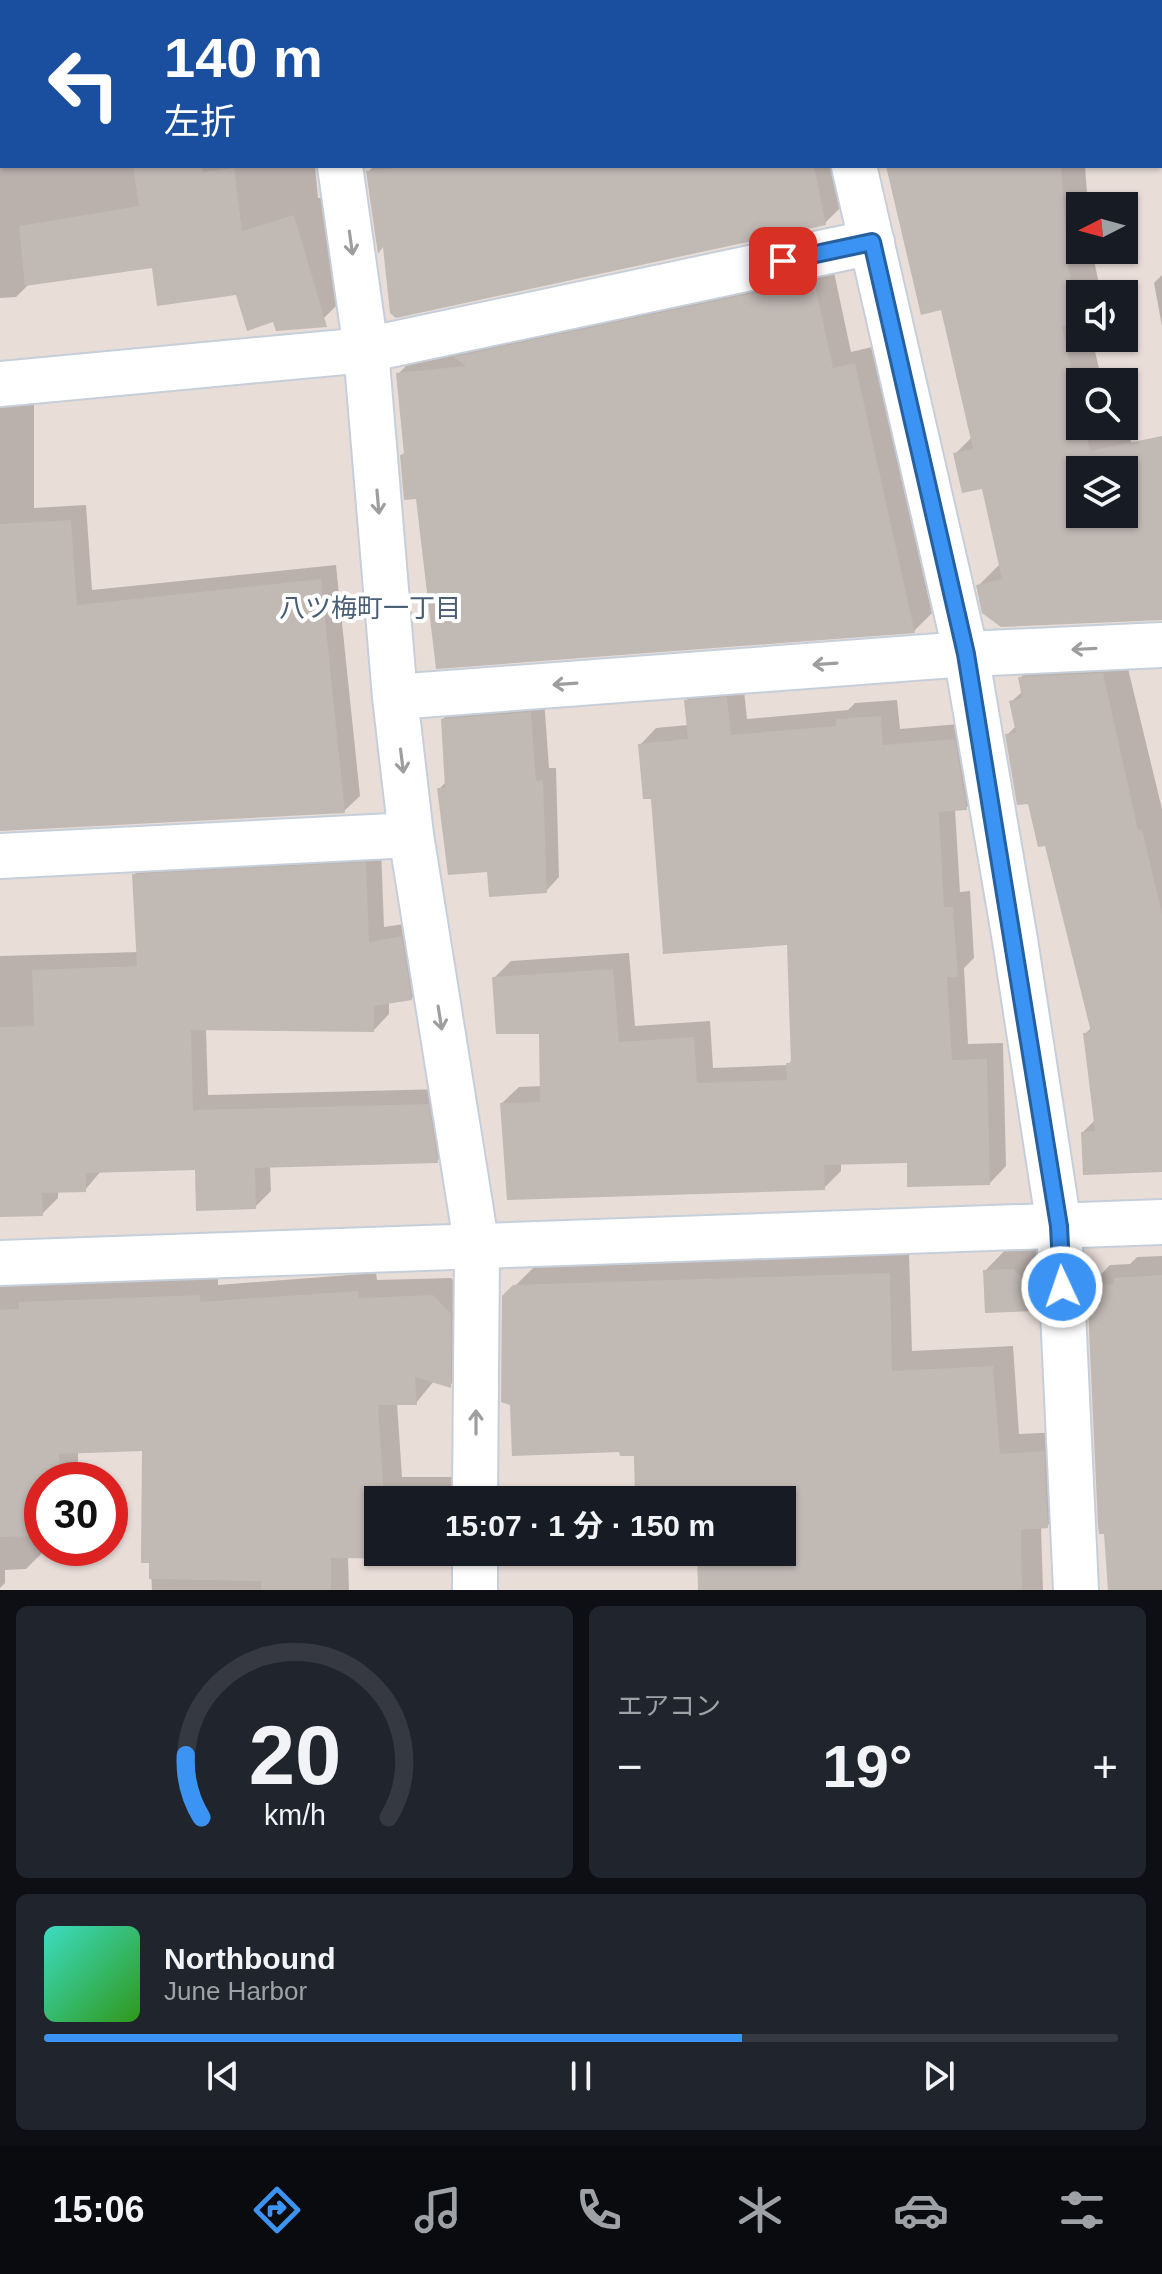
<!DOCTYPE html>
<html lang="ja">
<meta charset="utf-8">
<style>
body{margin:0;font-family:Helvetica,"Noto Sans JP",sans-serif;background:#20242c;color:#f1f3f6;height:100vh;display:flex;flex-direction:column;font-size:30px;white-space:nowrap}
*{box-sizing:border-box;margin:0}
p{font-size:26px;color:#9ea1a6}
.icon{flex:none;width:44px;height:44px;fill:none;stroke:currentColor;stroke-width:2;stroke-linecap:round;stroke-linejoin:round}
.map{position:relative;height:1590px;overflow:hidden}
.side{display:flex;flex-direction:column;gap:16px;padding:16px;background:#0d0f14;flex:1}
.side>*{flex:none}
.top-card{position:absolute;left:0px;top:0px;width:1162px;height:168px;box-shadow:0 2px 6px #0004;background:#1a4fa0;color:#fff;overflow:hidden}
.needle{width:52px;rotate:264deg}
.buttons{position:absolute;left:1066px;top:192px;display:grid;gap:16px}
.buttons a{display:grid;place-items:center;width:72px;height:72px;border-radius:0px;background:#171b24;box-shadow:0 2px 6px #0004;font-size:40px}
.speed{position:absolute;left:24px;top:1462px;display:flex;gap:16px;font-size:40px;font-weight:700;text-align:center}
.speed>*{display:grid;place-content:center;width:104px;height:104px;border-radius:50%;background:#171b24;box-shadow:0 2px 6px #0004;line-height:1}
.speed .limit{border:12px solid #d22;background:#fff;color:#111}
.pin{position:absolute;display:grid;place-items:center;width:68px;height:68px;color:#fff;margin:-34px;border-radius:16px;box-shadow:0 4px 12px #0006}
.me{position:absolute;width:88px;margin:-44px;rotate:357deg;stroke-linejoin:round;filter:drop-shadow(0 0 6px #0008)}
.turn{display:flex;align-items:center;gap:28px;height:168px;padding:0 32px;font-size:36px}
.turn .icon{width:104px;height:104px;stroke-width:2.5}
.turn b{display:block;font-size:56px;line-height:68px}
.big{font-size:60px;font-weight:700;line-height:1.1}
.side .widget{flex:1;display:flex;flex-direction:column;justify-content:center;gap:12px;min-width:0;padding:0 28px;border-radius:12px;background:#20242c}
.side .dial{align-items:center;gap:0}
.dial svg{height:208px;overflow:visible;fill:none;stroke:#363941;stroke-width:7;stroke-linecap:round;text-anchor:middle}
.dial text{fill:#f1f3f6;stroke:none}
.song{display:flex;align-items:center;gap:24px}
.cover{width:96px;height:96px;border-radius:12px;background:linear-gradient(135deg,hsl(170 70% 55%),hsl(110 70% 35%))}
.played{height:8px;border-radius:4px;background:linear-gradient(90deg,#3b93f3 65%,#363941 65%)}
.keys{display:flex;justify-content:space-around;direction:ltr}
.heat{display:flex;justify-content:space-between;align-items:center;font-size:44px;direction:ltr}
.side .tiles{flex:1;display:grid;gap:16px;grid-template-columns:1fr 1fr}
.widget:last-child{grid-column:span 2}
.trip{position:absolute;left:364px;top:1486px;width:432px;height:80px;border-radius:0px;background:#171b24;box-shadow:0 2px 6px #0004;font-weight:700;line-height:80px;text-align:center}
.menu{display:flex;height:128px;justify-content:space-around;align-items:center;background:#090b0e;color:#9ea1a6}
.menu .icon{width:56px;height:56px}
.menu .active{color:#3b93f3}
.menu b{font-size:36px;color:#f1f3f6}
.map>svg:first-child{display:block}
.shadow{fill:#0003;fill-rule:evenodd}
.building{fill:#c1b9b4;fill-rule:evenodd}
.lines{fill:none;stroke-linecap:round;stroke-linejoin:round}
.minor-casing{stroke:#c6cfd9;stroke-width:48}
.tertiary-casing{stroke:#c6cfd9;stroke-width:48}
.minor{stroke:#fff;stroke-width:44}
.tertiary{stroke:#fff;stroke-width:44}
.oneway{stroke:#9e9e9e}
.route-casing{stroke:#26609e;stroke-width:20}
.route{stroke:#3b93f3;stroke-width:14}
.labels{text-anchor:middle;stroke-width:8;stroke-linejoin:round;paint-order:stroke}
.neighbourhood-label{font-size:26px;fill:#495e75;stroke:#fff}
</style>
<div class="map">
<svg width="1162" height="1590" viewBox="0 0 1162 1590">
<rect width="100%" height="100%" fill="#e9ddd8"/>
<path class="shadow" d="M 0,0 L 98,0 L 2,2 L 2,166 L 315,166 L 318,198 L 341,198 L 354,285 L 337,305 L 316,326 L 274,320 L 237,293 L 154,265 L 30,283 L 16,297 L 0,298 Z
M 225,0 L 302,0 L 225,2 Z
M 350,0 L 814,0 L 815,2 L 350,2 Z
M 884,0 L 1162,0 L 1162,71 L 1160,2 Z
M 374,166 L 841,166 L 848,200 L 825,223 L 384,244 L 368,172 Z
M 888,166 L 1085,166 L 1088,206 L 1080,206 L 1080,250 L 1092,250 L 1101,294 L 1080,294 L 1080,338 L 1092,338 L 1102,382 L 1080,382 L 1080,426 L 1112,426 L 1113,430 L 1128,427 L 1162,598 L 978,586 L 1001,563 L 983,486 L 955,454 L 972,437 L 943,308 ZM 1080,470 L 1124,470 L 1124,514 L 1080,514 Z
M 832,263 L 851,352 L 872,347 L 932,613 L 914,631 L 418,496 L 402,455 L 406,451 L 398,374 L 416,356 Z
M 1162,275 L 1162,326 L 1154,283 Z
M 0,401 L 34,401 L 34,508 L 86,505 L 92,590 L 336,565 L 360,796 L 344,811 L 0,830 Z
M 1124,652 L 1162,809 L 1162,1170 L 1083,1132 L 1095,1120 L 1085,1034 L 1092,1027 L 1047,843 L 1007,735 L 1017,725 L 1011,702 L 1023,691 L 1021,677 L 1042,656 Z
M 743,681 L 747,719 L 848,710 L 855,703 L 897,700 L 900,729 L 971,723 L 983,791 L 966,808 L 955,809 L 960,892 L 970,891 L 974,958 L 964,968 L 968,1044 L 1003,1043 L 1006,1166 L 990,1183 L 909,1161 L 841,1163 L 841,1171 L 824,1188 L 502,1103 L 519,1087 L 542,1086 L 541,1032 L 494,978 L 511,961 L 629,953 L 635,1026 L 710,1021 L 713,1068 L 788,1065 L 793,1058 L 789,943 L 653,796 L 640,745 L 656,728 L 688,725 L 686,701 L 702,684 Z
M 544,699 L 549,768 L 556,768 L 559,877 L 546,891 L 489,870 L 439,789 L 447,781 L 443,719 L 456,706 Z
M 381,848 L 384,927 L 417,922 L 427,983 L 411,999 L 389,1002 L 389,1014 L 374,1030 L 206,1028 L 208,1095 L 444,1089 L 453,1145 L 437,1161 L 270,1166 L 271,1191 L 255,1207 L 197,1168 L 101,1171 L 85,1190 L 58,1191 L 58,1198 L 42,1214 L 0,1214 L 0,956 L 138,952 L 134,875 L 150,859 Z
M 1037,1246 L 1059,1267 L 1060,1286 L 1037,1309 L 985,1271 L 1008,1247 Z
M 909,1253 L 912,1351 L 1013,1346 L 1019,1434 L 1064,1432 L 1068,1506 L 1047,1526 L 1041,1527 L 1043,1590 L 700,1590 L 699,1552 L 782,1552 L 782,1500 L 698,1500 L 636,1454 L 504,1297 L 536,1265 Z
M 1162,1256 L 1162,1590 L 1110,1590 L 1089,1287 L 1110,1265 L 1130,1264 L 1137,1257 Z
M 376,1273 L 377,1280 L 451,1278 L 469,1295 L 469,1367 L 450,1385 L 434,1381 L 416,1403 L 397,1403 L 402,1477 L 468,1477 L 468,1500 L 378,1500 L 378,1552 L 455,1552 L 449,1557 L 348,1557 L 349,1590 L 152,1590 L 144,1449 L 78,1451 L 78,1480 L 42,1480 L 45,1550 L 26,1569 L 5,1570 L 5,1583 L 0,1588 L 0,1285 L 218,1278 L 218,1285 Z"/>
<path class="building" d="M 133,166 L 202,166 L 203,172 L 234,168 L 242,231 L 294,215 L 327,327 L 276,331 L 273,322 L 247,331 L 236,295 L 157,306 L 152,268 L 25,286 L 19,226 L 139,206 Z
M 414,166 L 814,166 L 826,225 L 396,318 L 390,313 L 383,247 L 378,254 L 366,171 Z
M 886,166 L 1061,166 L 1068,265 L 1080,322 L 1062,327 L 1080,406 L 1080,426 L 1085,426 L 1090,451 L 1162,436 L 1162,620 L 1001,627 L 982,613 L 976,585 L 1002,579 L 982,489 L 962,493 L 953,453 L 973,449 L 941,310 L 921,315 ZM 1080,470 L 1124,470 L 1124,514 L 1080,514 Z
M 814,280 L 833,368 L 855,363 L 915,633 L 436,669 L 416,499 L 404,500 L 400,455 L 404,454 L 396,373 L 466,366 L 453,357 Z
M 71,520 L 77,605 L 321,579 L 345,813 L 0,831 L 0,524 Z
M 1103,673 L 1138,830 L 1142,829 L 1162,914 L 1162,1172 L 1083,1175 L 1081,1132 L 1095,1131 L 1083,1033 L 1091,1032 L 1045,846 L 1038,847 L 1028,804 L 1017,805 L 1005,734 L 1016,733 L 1009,701 L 1022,698 L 1018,677 Z
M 727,697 L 731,735 L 836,726 L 836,719 L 881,716 L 883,745 L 955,739 L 967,810 L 939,812 L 944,907 L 953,907 L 958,977 L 947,977 L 952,1060 L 987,1059 L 990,1185 L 907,1187 L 907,1163 L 824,1165 L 825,1190 L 507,1200 L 500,1103 L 540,1102 L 539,1034 L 496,1034 L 492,977 L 613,969 L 619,1042 L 694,1037 L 697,1083 L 787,1080 L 786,1063 L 791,1063 L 787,945 L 663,954 L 651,799 L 643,799 L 638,744 L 688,739 L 684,700 Z
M 531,712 L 536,781 L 543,780 L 547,893 L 489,897 L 487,872 L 448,875 L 437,788 L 445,788 L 441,719 Z
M 366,862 L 369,942 L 402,936 L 412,1000 L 374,1006 L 374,1032 L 191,1030 L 193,1110 L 429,1104 L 438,1163 L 255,1168 L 256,1209 L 196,1211 L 195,1170 L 86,1173 L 86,1192 L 42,1193 L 43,1216 L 0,1217 L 0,1027 L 34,1026 L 32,970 L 137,966 L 132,874 Z
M 1013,1269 L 1037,1290 L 1038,1311 L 985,1313 L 983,1270 Z
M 890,1273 L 892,1371 L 993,1366 L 1000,1454 L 1044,1451 L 1048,1528 L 1021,1530 L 1022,1590 L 698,1590 L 697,1552 L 782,1552 L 782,1500 L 635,1500 L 634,1456 L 620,1456 L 619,1452 L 512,1456 L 510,1405 L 501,1402 L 502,1296 L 513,1285 Z
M 1162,1275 L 1162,1590 L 1108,1590 L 1104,1534 L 1099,1534 L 1098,1526 L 1087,1286 L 1114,1284 L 1114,1278 Z
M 358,1291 L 359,1298 L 433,1295 L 451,1314 L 451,1388 L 415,1377 L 417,1405 L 378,1405 L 384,1495 L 450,1495 L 450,1500 L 378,1500 L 378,1552 L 450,1552 L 450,1559 L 331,1558 L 331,1590 L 261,1590 L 261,1581 L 149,1579 L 149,1563 L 141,1563 L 142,1451 L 59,1454 L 60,1480 L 42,1480 L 42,1536 L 0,1537 L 0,1310 L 19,1309 L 19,1302 L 200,1295 L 200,1302 Z"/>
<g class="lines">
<defs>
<path id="minor" d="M 317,0 L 317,2
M 815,0 L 815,2
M 340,166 L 366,350 L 395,697 L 411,835 L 477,1248 L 475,1500
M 854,166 L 966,654 L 1015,940 L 1059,1226 L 1076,1590
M 0,384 L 366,350 L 872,242
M 395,697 L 966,654 L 1162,645
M 0,856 L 411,835
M 475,1590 L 475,1552"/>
<path id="tertiary" d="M 0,1263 L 1162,1222"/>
</defs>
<use href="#minor" class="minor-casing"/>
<use href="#tertiary" class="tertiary-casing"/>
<use href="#minor" class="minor"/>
<use href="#tertiary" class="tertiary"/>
</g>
<defs><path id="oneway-shaft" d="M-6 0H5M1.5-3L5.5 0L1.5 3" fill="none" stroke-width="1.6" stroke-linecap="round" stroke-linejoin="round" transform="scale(2)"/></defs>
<g class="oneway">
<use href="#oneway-shaft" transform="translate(351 243) rotate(82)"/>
<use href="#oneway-shaft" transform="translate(378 502) rotate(85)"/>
<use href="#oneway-shaft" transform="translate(1084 649) rotate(177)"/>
<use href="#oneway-shaft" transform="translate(825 664) rotate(176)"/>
<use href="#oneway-shaft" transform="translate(565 684) rotate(176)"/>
<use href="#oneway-shaft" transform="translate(402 761) rotate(83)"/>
<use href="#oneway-shaft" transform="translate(440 1018) rotate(81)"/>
<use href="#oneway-shaft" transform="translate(476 1422) rotate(-90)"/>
</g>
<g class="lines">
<defs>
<path id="route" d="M 783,261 L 872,242 L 966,654 L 1059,1226 L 1062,1287"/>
</defs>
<use href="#route" class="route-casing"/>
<use href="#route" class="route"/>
</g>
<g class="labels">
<g class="neighbourhood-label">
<text x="370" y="617">八ツ梅町一丁目</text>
</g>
</g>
</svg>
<div class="buttons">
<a><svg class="needle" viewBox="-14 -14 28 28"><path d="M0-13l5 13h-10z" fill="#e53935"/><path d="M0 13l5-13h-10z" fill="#9ea1a6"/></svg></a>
<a><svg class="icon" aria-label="sound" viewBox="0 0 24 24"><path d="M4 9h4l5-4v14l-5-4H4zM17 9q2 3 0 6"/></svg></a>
<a><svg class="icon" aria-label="search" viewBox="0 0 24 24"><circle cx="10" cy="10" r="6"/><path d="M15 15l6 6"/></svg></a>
<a><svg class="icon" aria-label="layers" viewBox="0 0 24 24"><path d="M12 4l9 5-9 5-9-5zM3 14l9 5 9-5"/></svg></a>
</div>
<div class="speed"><div class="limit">30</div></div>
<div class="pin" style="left:783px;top:261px;background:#d93025"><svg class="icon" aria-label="arrive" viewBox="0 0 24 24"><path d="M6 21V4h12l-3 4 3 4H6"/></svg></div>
<svg class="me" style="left:1062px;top:1287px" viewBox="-20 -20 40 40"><circle r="17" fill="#3b93f3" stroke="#fff" stroke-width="3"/><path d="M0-11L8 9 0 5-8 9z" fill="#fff"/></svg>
<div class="trip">15:07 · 1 分 · 150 m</div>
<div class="top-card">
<div class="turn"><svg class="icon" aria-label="left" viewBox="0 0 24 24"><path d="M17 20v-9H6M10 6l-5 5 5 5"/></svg><div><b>140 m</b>左折</div></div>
</div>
</div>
<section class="side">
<div class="tiles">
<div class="widget dial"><svg viewBox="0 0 100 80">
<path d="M14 69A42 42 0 1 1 86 69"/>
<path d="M14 69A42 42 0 0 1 8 45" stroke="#3b93f3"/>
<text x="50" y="56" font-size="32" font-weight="700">20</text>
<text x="50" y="72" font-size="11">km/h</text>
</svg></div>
<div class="widget"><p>エアコン</p>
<div class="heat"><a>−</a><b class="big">19°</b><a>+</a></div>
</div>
<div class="widget">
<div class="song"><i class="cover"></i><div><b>Northbound</b><p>June Harbor</p></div></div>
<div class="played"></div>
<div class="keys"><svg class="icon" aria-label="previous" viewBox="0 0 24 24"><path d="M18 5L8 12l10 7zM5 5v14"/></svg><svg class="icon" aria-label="pause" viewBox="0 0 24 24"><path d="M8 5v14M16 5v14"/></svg><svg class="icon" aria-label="next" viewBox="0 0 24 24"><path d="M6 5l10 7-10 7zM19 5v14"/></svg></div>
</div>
</div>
</section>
<nav class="menu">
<b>15:06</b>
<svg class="icon active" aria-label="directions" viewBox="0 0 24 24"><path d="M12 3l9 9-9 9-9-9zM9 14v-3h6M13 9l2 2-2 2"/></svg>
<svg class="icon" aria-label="music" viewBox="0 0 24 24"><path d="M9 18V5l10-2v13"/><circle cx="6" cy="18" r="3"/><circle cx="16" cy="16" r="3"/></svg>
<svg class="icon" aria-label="phone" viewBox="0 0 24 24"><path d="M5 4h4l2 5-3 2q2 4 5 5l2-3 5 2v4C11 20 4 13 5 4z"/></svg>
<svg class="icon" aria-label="climate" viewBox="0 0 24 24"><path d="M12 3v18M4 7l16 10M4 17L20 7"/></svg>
<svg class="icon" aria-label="car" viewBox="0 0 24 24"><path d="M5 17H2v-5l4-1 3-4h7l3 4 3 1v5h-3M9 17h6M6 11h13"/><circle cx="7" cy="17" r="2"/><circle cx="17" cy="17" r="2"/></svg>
<svg class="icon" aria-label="filters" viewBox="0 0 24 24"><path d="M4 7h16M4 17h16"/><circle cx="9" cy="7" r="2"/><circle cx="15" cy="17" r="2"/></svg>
</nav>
